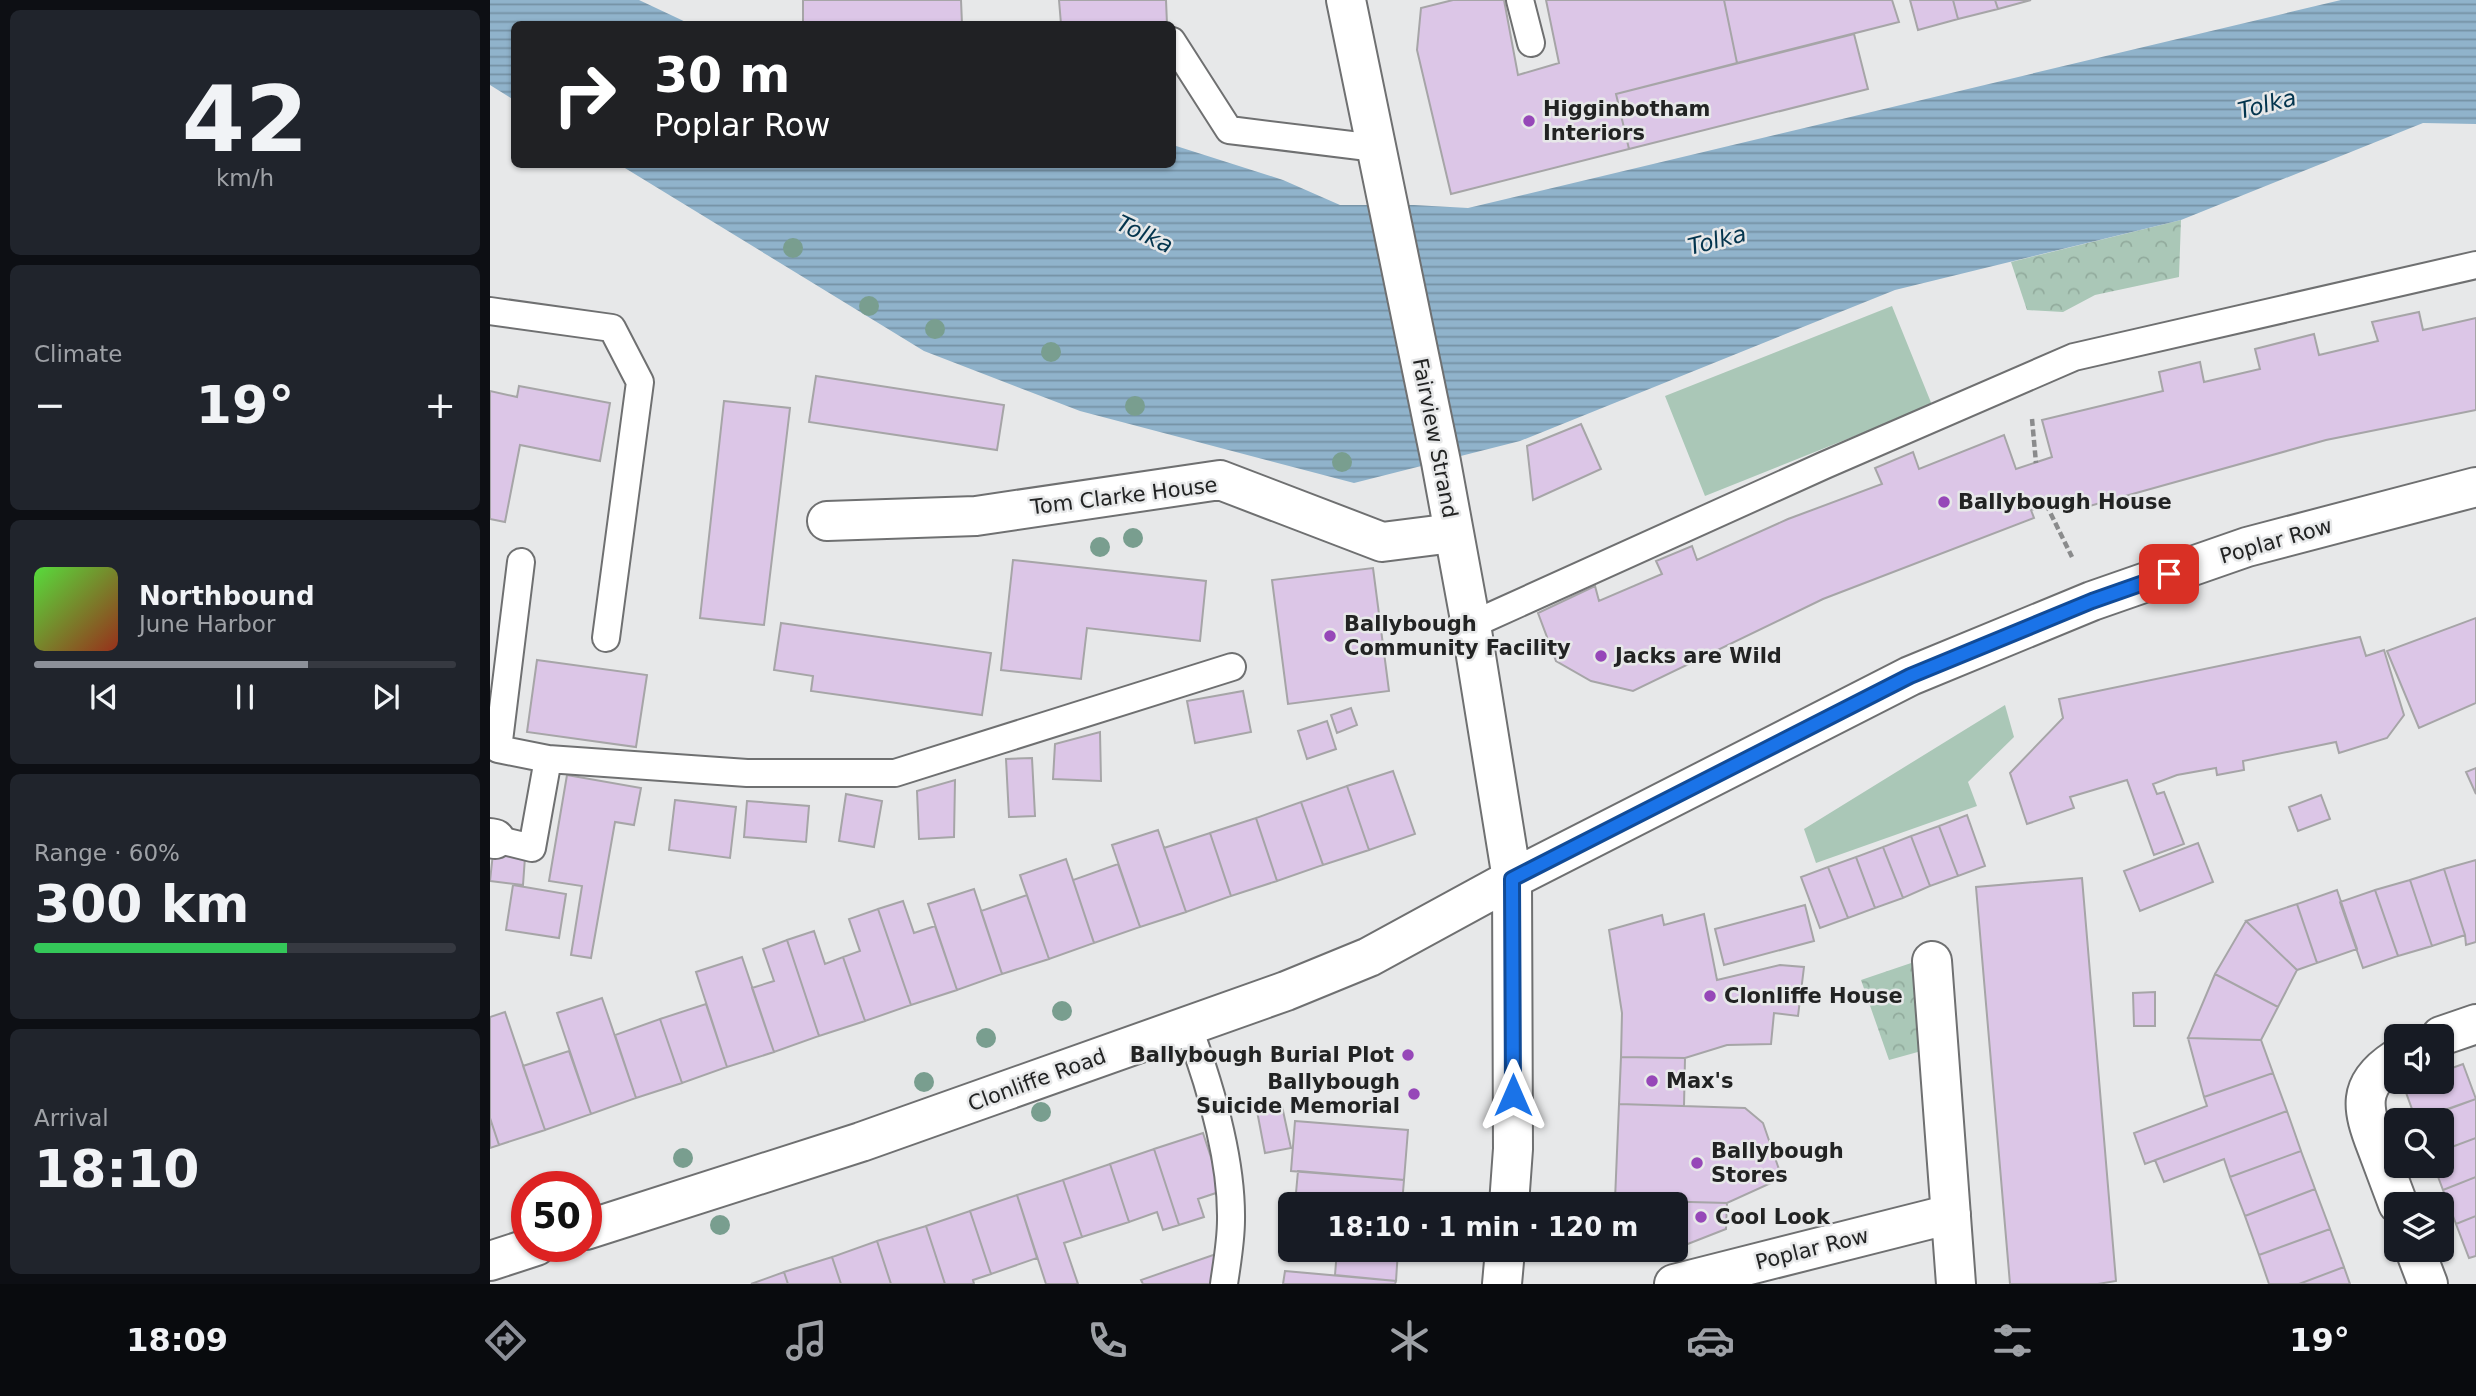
<!DOCTYPE html>
<meta charset="utf-8">
<style>
body{margin:0;font-family:"DejaVu Sans",sans-serif;background:#20242c;color:#f1f3f6;height:100vh;display:flex;flex-direction:column;font-size:26px;white-space:nowrap}
*{box-sizing:border-box;margin:0}
p{font-size:23px;color:#9ea1a6}
.icon{flex:none;width:38px;height:38px;fill:none;stroke:currentColor;stroke-width:2;stroke-linecap:round;stroke-linejoin:round}
.map{position:relative;flex:1;overflow:hidden}
.sheet{display:flex;flex-direction:column;gap:10px;padding:10px;background:#0d0f14;width:490px}
.sheet>*{flex:none}
.guide{position:absolute;left:21px;top:21px;width:665px;height:147px;border-radius:10px;box-shadow:0 2px 5px #0004;background:#202124;color:#fff;overflow:hidden}
.controls{position:absolute;left:1894px;top:1024px;display:grid;gap:14px}
.controls a{display:grid;place-items:center;width:70px;height:70px;border-radius:10px;background:#171b24;box-shadow:0 2px 5px #0004;font-size:35px}
.speed{position:absolute;left:21px;top:1171px;display:flex;gap:14px;font-size:35px;font-weight:700;text-align:center}
.speed>*{display:grid;place-content:center;width:91px;height:91px;border-radius:50%;background:#171b24;box-shadow:0 2px 5px #0004;line-height:1}
.speed .limit{border:10px solid #d22;background:#fff;color:#111}
.pin{position:absolute;display:grid;place-items:center;width:60px;height:60px;color:#fff;margin:-30px;border-radius:14px;box-shadow:0 4px 10px #0006}
.me{position:absolute;width:77px;margin:-38px;rotate:0deg;stroke-linejoin:round;filter:drop-shadow(0 0 5px #0008)}
.turn{display:flex;align-items:center;gap:24px;height:147px;padding:0 28px;font-size:32px}
.turn .icon{width:91px;height:91px;stroke-width:2.5}
.turn b{display:block;font-size:49px;line-height:60px}
.big{font-size:52px;font-weight:600;line-height:1.1}
.sheet .card{flex:1;display:flex;flex-direction:column;justify-content:center;gap:10px;min-width:0;padding:0 24px;border-radius:10px;background:#20242c}
.sheet .dial{align-items:center;gap:0}
.dial b{font-size:91px;line-height:1}
.song{display:flex;align-items:center;gap:21px}
.cover{width:84px;height:84px;border-radius:10px;background:linear-gradient(135deg,hsl(110 70% 55%),hsl(10 70% 35%))}
.played{height:7px;border-radius:4px;background:linear-gradient(90deg,#8c9099 65%,#363941 65%)}
.keys{display:flex;justify-content:space-around;direction:ltr}
.heat{display:flex;justify-content:space-between;align-items:center;font-size:38px;direction:ltr}
.charge{height:10px;border-radius:5px;background:linear-gradient(90deg,#34c759 60%,#363941 0)}
.trip{position:absolute;left:788px;top:1192px;width:410px;height:70px;border-radius:10px;background:#171b24;box-shadow:0 2px 5px #0004;font-weight:600;line-height:70px;text-align:center}
.tab-bar{display:flex;height:112px;justify-content:space-around;align-items:center;background:#090b0e;color:#9ea1a6}
.tab-bar .icon{width:49px;height:49px}
.tab-bar .selected{color:#8c9099}
.tab-bar b{font-size:32px;color:#f1f3f6}
main{display:flex;flex:1;min-height:0}
.map>svg:first-child{display:block}
.grass{fill:#aac7b7}
.park{fill:url(#park-crowns)}
.water{fill:url(#water-rules)}
.building{fill:#dcc6e7;stroke:#a6a5a7;stroke-width:2}
.lines{fill:none;stroke-linecap:round;stroke-linejoin:round}
.service-casing{stroke:#6f7071;stroke-width:30}
.minor-casing{stroke:#6f7071;stroke-width:42}
.secondary-casing{stroke:#6f7071;stroke-width:42}
.path{stroke:#8a8b8c;stroke-width:4.5;stroke-dasharray:7 3.5;stroke-linecap:butt}
.service{stroke:#fff;stroke-width:26}
.minor{stroke:#fff;stroke-width:38}
.secondary{stroke:#fff;stroke-width:38}
.tree{fill:#799e8f}
.route-casing{stroke:#114b97;stroke-width:18}
.route{stroke:#1a73e8;stroke-width:12}
.poi-dot{fill:#9647b8;stroke:#e7e8e9;stroke-width:2.5}
.labels{text-anchor:middle;stroke-width:5;stroke-linejoin:round;paint-order:stroke}
.poi-label{font-size:21px;font-weight:bold;fill:#222323;stroke:#e7e8e9;text-anchor:start}
.street-label{font-size:21px;fill:#222323;stroke:#e7e8e9}
.water-label{font-size:23px;font-style:italic;fill:#04354e;stroke:#e7e8e9}
</style>
<main>
<section class="sheet">
<div class="card dial"><b>42</b><p>km/h</p></div>
<div class="card"><p>Climate</p>
<div class="heat"><a>−</a><b class="big">19°</b><a>+</a></div>
</div>
<div class="card">
<div class="song"><i class="cover"></i><div><b>Northbound</b><p>June Harbor</p></div></div>
<div class="played"></div>
<div class="keys"><svg class="icon" aria-label="previous" viewBox="0 0 24 24"><path d="M18 5L8 12l10 7zM5 5v14"/></svg><svg class="icon" aria-label="pause" viewBox="0 0 24 24"><path d="M8 5v14M16 5v14"/></svg><svg class="icon" aria-label="next" viewBox="0 0 24 24"><path d="M6 5l10 7-10 7zM19 5v14"/></svg></div>
</div>
<div class="card"><p>Range · 60%</p><b class="big">300 km</b><div class="charge"></div></div>
<div class="card"><p>Arrival</p><b class="big">18:10</b></div>
</section>
<div class="map">
<svg width="1986" height="1284" viewBox="0 0 1986 1284">
<defs>
<pattern id="park-crowns" width="20" height="18" patternUnits="userSpaceOnUse" patternTransform="scale(1.75)"><rect width="20" height="18" fill="#aac7b7"/><path d="M2 6a3 3 0 1 1 6 0M12 15a3 3 0 1 1 6 0" fill="none" stroke="#92ab9d"/></pattern>
<pattern id="water-rules" width="6" height="5" patternUnits="userSpaceOnUse" patternTransform="scale(1.75)"><rect width="6" height="5" fill="#90b3cb"/><path d="M0 2.5h6" fill="none" stroke="#7591a4"/></pattern>
</defs>
<rect width="100%" height="100%" fill="#e7e8e9"/>
<path class="grass" d="M 1402,306 L 1442,405 L 1215,496 L 1175,396 Z
M 1515,705 L 1524,737 L 1478,782 L 1487,806 L 1326,863 L 1314,829 Z"/>
<path class="park" d="M 1691,220 L 1689,277 L 1605,295 L 1573,312 L 1537,310 L 1521,262 Z
M 1430,960 L 1435,1050 L 1399,1060 L 1371,980 Z"/>
<path class="water" d="M 0,0 L 149,0 L 200,24 L 24,24 L 24,100 L 0,85 Z
M 1851,0 L 1986,0 L 1986,124 L 1933,123 L 1691,220 L 1405,290 L 1030,441 L 864,483 L 590,411 L 434,351 L 130,165 L 682,164 L 683,145 L 793,180 L 850,205 L 924,205 L 978,208 Z"/>
<path class="building" d="M 313,0 L 471,0 L 472,24 L 313,24 Z
M 569,0 L 676,0 L 677,24 L 571,24 Z
M 963,0 L 1014,0 L 1028,75 L 1069,63 L 1056,0 L 1234,0 L 1247,63 L 1126,94 L 1139,149 L 961,194 L 927,50 L 931,8 Z
M 1234,0 L 1402,0 L 1409,22 L 1247,63 Z
M 1420,0 L 1463,0 L 1468,19 L 1428,30 Z
M 1463,0 L 1505,0 L 1508,9 L 1468,19 Z
M 1505,0 L 1541,0 L 1508,9 Z
M 1364,34 L 1378,89 L 1139,149 L 1126,94 Z
M 1929,312 L 1933,330 L 1986,318 L 1986,410 L 1836,440 L 1578,512 L 1575,500 L 1541,510 L 1544,518 L 1333,599 L 1143,691 L 1101,681 L 1066,661 L 1048,613 L 1105,586 L 1109,601 L 1172,574 L 1166,561 L 1202,546 L 1207,560 L 1298,519 L 1392,484 L 1385,468 L 1423,452 L 1429,469 L 1514,435 L 1526,469 L 1562,457 L 1552,420 L 1673,391 L 1669,372 L 1710,362 L 1714,382 L 1770,369 L 1765,349 L 1824,334 L 1829,355 L 1888,341 L 1882,322 Z
M 326,376 L 514,405 L 507,450 L 319,422 Z
M 29,386 L 120,403 L 110,461 L 30,445 L 15,522 L 0,519 L 0,391 L 27,397 Z
M 234,401 L 300,408 L 274,625 L 210,618 Z
M 1091,424 L 1111,469 L 1043,500 L 1037,446 Z
M 523,560 L 716,581 L 710,641 L 597,628 L 591,679 L 511,670 Z
M 883,568 L 899,691 L 798,704 L 782,580 Z
M 1986,618 L 1986,703 L 1929,728 L 1897,651 Z
M 291,623 L 501,653 L 492,715 L 321,691 L 323,676 L 284,670 Z
M 1870,637 L 1876,656 L 1894,650 L 1914,715 L 1897,738 L 1849,753 L 1846,742 L 1753,761 L 1754,770 L 1727,775 L 1726,768 L 1687,775 L 1663,784 L 1667,794 L 1674,792 L 1694,844 L 1664,855 L 1637,780 L 1580,797 L 1584,808 L 1537,824 L 1520,773 L 1573,718 L 1569,699 Z
M 47,660 L 157,675 L 146,747 L 37,732 Z
M 753,691 L 761,732 L 705,743 L 697,701 Z
M 861,708 L 867,725 L 847,733 L 841,715 Z
M 837,721 L 846,749 L 817,759 L 808,731 Z
M 610,732 L 611,781 L 563,779 L 565,744 Z
M 542,758 L 545,816 L 519,817 L 516,759 Z
M 1986,768 L 1986,794 L 1976,772 Z
M 903,771 L 925,834 L 879,850 L 857,786 Z
M 77,775 L 151,788 L 144,825 L 125,822 L 101,958 L 81,955 L 92,886 L 59,881 Z
M 465,780 L 464,837 L 429,839 L 427,791 Z
M 857,786 L 879,850 L 833,865 L 811,802 Z
M 356,794 L 392,801 L 384,847 L 349,841 Z
M 1831,795 L 1840,819 L 1808,831 L 1799,807 Z
M 185,800 L 246,807 L 240,858 L 179,850 Z
M 257,801 L 319,806 L 316,842 L 254,837 Z
M 811,802 L 833,865 L 787,881 L 766,818 Z
M 1477,815 L 1495,866 L 1468,876 L 1449,826 Z
M 766,818 L 787,881 L 741,896 L 720,833 Z
M 1449,826 L 1468,876 L 1440,886 L 1421,836 Z
M 668,830 L 696,912 L 650,927 L 622,845 Z
M 720,833 L 741,896 L 696,912 L 674,848 Z
M 1421,836 L 1440,886 L 1413,898 L 1393,847 Z
M 1708,843 L 1723,882 L 1650,911 L 1634,871 Z
M 1393,847 L 1413,898 L 1385,908 L 1366,857 Z
M 3,853 L 35,857 L 33,885 L 0,881 Z
M 1366,857 L 1385,908 L 1358,918 L 1338,867 Z
M 576,859 L 604,943 L 559,959 L 530,875 Z
M 1986,860 L 1986,942 L 1976,945 L 1975,935 L 1954,869 Z
M 628,864 L 650,927 L 604,943 L 583,880 Z
M 1338,867 L 1358,918 L 1330,928 L 1311,877 Z
M 1954,869 L 1975,935 L 1942,946 L 1920,880 Z
M 1592,878 L 1626,1281 L 1608,1284 L 1520,1284 L 1486,887 Z
M 1920,880 L 1942,946 L 1908,956 L 1885,890 Z
M 23,885 L 76,894 L 69,938 L 16,930 Z
M 484,889 L 512,974 L 467,990 L 438,904 Z
M 1847,890 L 1867,949 L 1827,963 L 1807,904 Z
M 1885,890 L 1908,956 L 1873,968 L 1850,902 Z
M 537,895 L 559,959 L 512,974 L 491,911 Z
M 413,901 L 424,933 L 445,926 L 467,990 L 421,1005 L 388,909 Z
M 1807,904 L 1827,963 L 1807,970 L 1756,921 Z
M 1315,905 L 1324,941 L 1234,965 L 1225,929 Z
M 388,909 L 421,1005 L 375,1021 L 353,957 L 370,951 L 359,919 Z
M 1214,914 L 1227,980 L 1290,965 L 1314,967 L 1308,1016 L 1284,1013 L 1281,1044 L 1237,1045 L 1195,1058 L 1131,1057 L 1132,1013 L 1119,930 L 1172,915 L 1174,925 Z
M 1756,921 L 1807,970 L 1788,1007 L 1725,974 Z
M 324,931 L 335,964 L 353,957 L 375,1021 L 329,1036 L 297,940 Z
M 297,940 L 329,1036 L 284,1052 L 262,988 L 284,981 L 273,949 Z
M 252,957 L 284,1052 L 237,1067 L 206,972 Z
M 1725,974 L 1788,1007 L 1771,1040 L 1698,1038 Z
M 1665,992 L 1665,1026 L 1644,1026 L 1643,993 Z
M 112,998 L 146,1098 L 101,1114 L 67,1013 Z
M 216,1004 L 237,1067 L 192,1083 L 170,1019 Z
M 15,1012 L 55,1130 L 9,1145 L 0,1118 L 0,1017 Z
M 170,1019 L 192,1083 L 146,1098 L 125,1035 Z
M 1698,1038 L 1771,1040 L 1783,1073 L 1714,1097 Z
M 79,1051 L 101,1114 L 55,1130 L 33,1066 Z
M 1131,1057 L 1195,1058 L 1194,1106 L 1129,1104 Z
M 1973,1064 L 1986,1099 L 1926,1120 L 1914,1087 L 1928,1082 L 1951,1082 L 1951,1072 Z
M 1783,1073 L 1797,1111 L 1655,1164 L 1644,1133 L 1717,1106 L 1714,1097 Z
M 1986,1099 L 1986,1138 L 1951,1151 L 1951,1120 L 1929,1120 Z
M 1129,1104 L 1255,1108 L 1273,1123 L 1292,1178 L 1237,1203 L 1125,1200 Z
M 792,1106 L 801,1148 L 775,1153 L 767,1111 Z
M 1797,1111 L 1811,1151 L 1740,1177 L 1734,1159 L 1674,1182 L 1665,1160 Z
M 0,1118 L 9,1145 L 0,1148 Z
M 805,1121 L 918,1130 L 914,1180 L 801,1171 Z
M 713,1133 L 732,1191 L 708,1199 L 714,1217 L 689,1225 L 664,1149 Z
M 1986,1138 L 1986,1177 L 1953,1190 L 1944,1166 L 1951,1166 L 1951,1151 Z
M 664,1149 L 689,1225 L 673,1230 L 667,1212 L 639,1222 L 620,1164 Z
M 1811,1151 L 1825,1189 L 1755,1216 L 1740,1177 Z
M 620,1164 L 639,1222 L 592,1237 L 573,1180 Z
M 808,1171 L 914,1180 L 912,1204 L 805,1204 Z
M 1986,1177 L 1986,1216 L 1966,1224 L 1953,1190 Z
M 573,1180 L 592,1237 L 574,1243 L 588,1284 L 556,1284 L 527,1195 Z
M 1825,1189 L 1840,1229 L 1769,1255 L 1755,1216 Z
M 527,1195 L 547,1258 L 501,1274 L 480,1211 Z
M 1125,1200 L 1237,1203 L 1236,1229 L 1185,1249 L 1185,1204 L 1125,1204 Z
M 480,1211 L 501,1274 L 483,1280 L 484,1284 L 455,1284 L 436,1226 Z
M 1986,1216 L 1986,1256 L 1979,1258 L 1966,1224 Z
M 436,1226 L 455,1284 L 401,1284 L 387,1241 Z
M 1840,1229 L 1854,1267 L 1809,1284 L 1779,1284 L 1769,1255 Z
M 387,1241 L 401,1284 L 351,1284 L 342,1257 Z
M 847,1250 L 908,1250 L 906,1281 L 845,1275 Z
M 1124,1250 L 1183,1250 L 1141,1261 L 1130,1258 Z
M 729,1253 L 724,1284 L 653,1284 L 651,1280 Z
M 342,1257 L 351,1284 L 298,1284 L 294,1272 Z
M 1854,1267 L 1860,1284 L 1809,1284 Z
M 795,1271 L 906,1281 L 905,1284 L 793,1284 Z
M 294,1272 L 298,1284 L 261,1284 Z"/>
<g class="lines">
<defs>
<path id="service" d="M 1030,0 L 1041,43
M 682,41 L 739,130 L 886,148
M 0,311 L 122,328 L 150,382 L 116,638
M 31,562 L 8,749 L 58,759 L 257,773 L 405,773 L 742,667
M 981,625 L 1335,465 L 1584,357 L 1986,265
M 5,839 L 42,848 L 58,759
M 698,1026 C 720,1085 742,1157 741,1220 C 741,1241 737,1263 734,1284"/>
<path id="minor" d="M 337,521 L 486,516 L 730,480 L 892,542 L 963,533
M 0,838 L 5,839
M 1442,961 L 1466,1284
M 1951,1036 L 1986,1024
M 1906,1059 C 1866,1085 1872,1109 1887,1148 C 1894,1167 1901,1185 1908,1204
M 1925,1250 L 1938,1284
M 1184,1284 L 1461,1214"/>
<path id="secondary" d="M 856,0 L 951,462 L 981,625 L 1022,879 L 1023,1149 L 1019,1204
M 96,1230 L 371,1142 L 796,991 L 879,957 L 1022,879 L 1420,676 L 1602,601 L 1757,547 L 1986,487
M 0,1261 L 46,1246
M 1012,1284 L 1015,1250"/>
</defs>
<use href="#service" class="service-casing"/>
<use href="#minor" class="minor-casing"/>
<use href="#secondary" class="secondary-casing"/>
<path class="path" d="M 1542,419 L 1546,463
M 1556,504 L 1582,557"/>
<use href="#service" class="service"/>
<use href="#minor" class="minor"/>
<use href="#secondary" class="secondary"/>
</g>
<g class="tree">
<circle cx="303" cy="248" r="10"/>
<circle cx="379" cy="306" r="10"/>
<circle cx="445" cy="329" r="10"/>
<circle cx="561" cy="352" r="10"/>
<circle cx="645" cy="406" r="10"/>
<circle cx="852" cy="462" r="10"/>
<circle cx="643" cy="538" r="10"/>
<circle cx="610" cy="547" r="10"/>
<circle cx="572" cy="1011" r="10"/>
<circle cx="496" cy="1038" r="10"/>
<circle cx="434" cy="1082" r="10"/>
<circle cx="551" cy="1112" r="10"/>
<circle cx="193" cy="1158" r="10"/>
<circle cx="230" cy="1225" r="10"/>
</g>
<g class="lines">
<defs>
<path id="route" d="M 1023,1095 L 1022,879 L 1420,676 L 1602,601 L 1679,574"/>
</defs>
<use href="#route" class="route-casing"/>
<use href="#route" class="route"/>
</g>
<g class="poi-dot">
<circle cx="1039" cy="121" r="7"/>
<circle cx="1454" cy="502" r="7"/>
<circle cx="840" cy="636" r="7"/>
<circle cx="1111" cy="656" r="7"/>
<circle cx="1220" cy="996" r="7"/>
<circle cx="918" cy="1055" r="7"/>
<circle cx="1162" cy="1081" r="7"/>
<circle cx="924" cy="1094" r="7"/>
<circle cx="1207" cy="1163" r="7"/>
<circle cx="1211" cy="1217" r="7"/>
</g>
<g class="labels">
<g class="poi-label">
<text x="1053" y="116">Higginbotham<tspan x="1053" dy="24">Interiors</tspan></text>
<text x="1468" y="509">Ballybough House</text>
<text x="854" y="631">Ballybough<tspan x="854" dy="24">Community Facility</tspan></text>
<text x="1125" y="663">Jacks are Wild</text>
<text x="1234" y="1003">Clonliffe House</text>
<text x="904" y="1062" text-anchor="end">Ballybough Burial Plot</text>
<text x="1176" y="1088">Max's</text>
<text x="910" y="1089" text-anchor="end">Ballybough<tspan x="910" dy="24">Suicide Memorial</tspan></text>
<text x="1221" y="1158">Ballybough<tspan x="1221" dy="24">Stores</tspan></text>
<text x="1225" y="1224">Cool Look</text>
</g>
<g class="street-label">
<text transform="translate(945 438) rotate(79)" y="7">Fairview Strand</text>
<text transform="translate(634 496) rotate(-7)" y="7">Tom Clarke House</text>
<text transform="translate(1786 541) rotate(-16)" y="7">Poplar Row</text>
<text transform="translate(547 1080) rotate(-20)" y="7">Clonliffe Road</text>
<text transform="translate(1322 1249) rotate(-14)" y="7">Poplar Row</text>
</g>
<g class="water-label">
<text transform="translate(1777 104) rotate(-14)" y="8">Tolka</text>
<text transform="translate(655 234) rotate(25)" y="8">Tolka</text>
<text transform="translate(1227 240) rotate(-14)" y="8">Tolka</text>
</g>
</g>
</svg>
<div class="controls">
<a><svg class="icon" aria-label="sound" viewBox="0 0 24 24"><path d="M4 9h4l5-4v14l-5-4H4zM17 9q2 3 0 6"/></svg></a>
<a><svg class="icon" aria-label="search" viewBox="0 0 24 24"><circle cx="10" cy="10" r="6"/><path d="M15 15l6 6"/></svg></a>
<a><svg class="icon" aria-label="layers" viewBox="0 0 24 24"><path d="M12 4l9 5-9 5-9-5zM3 14l9 5 9-5"/></svg></a>
</div>
<div class="speed"><div class="limit">50</div></div>
<div class="pin" style="left:1679px;top:574px;background:#d93025"><svg class="icon" aria-label="arrive" viewBox="0 0 24 24"><path d="M6 21V4h12l-3 4 3 4H6"/></svg></div>
<svg class="me" style="left:1023px;top:1095px" viewBox="-20 -20 40 40"><path d="M0-17L14 15 0 8-14 15z" fill="#1a73e8" stroke="#fff" stroke-width="4"/></svg>
<div class="trip">18:10 · 1 min · 120 m</div>
<div class="guide">
<div class="turn"><svg class="icon" aria-label="right" viewBox="0 0 24 24"><path d="M7 20v-9h11M14 6l5 5-5 5"/></svg><div><b>30 m</b>Poplar Row</div></div>
</div>
</div>
</main>
<nav class="tab-bar">
<b>18:09</b>
<svg class="icon selected" aria-label="directions" viewBox="0 0 24 24"><path d="M12 3l9 9-9 9-9-9zM9 14v-3h6M13 9l2 2-2 2"/></svg>
<svg class="icon" aria-label="music" viewBox="0 0 24 24"><path d="M9 18V5l10-2v13"/><circle cx="6" cy="18" r="3"/><circle cx="16" cy="16" r="3"/></svg>
<svg class="icon" aria-label="phone" viewBox="0 0 24 24"><path d="M5 4h4l2 5-3 2q2 4 5 5l2-3 5 2v4C11 20 4 13 5 4z"/></svg>
<svg class="icon" aria-label="climate" viewBox="0 0 24 24"><path d="M12 3v18M4 7l16 10M4 17L20 7"/></svg>
<svg class="icon" aria-label="car" viewBox="0 0 24 24"><path d="M5 17H2v-5l4-1 3-4h7l3 4 3 1v5h-3M9 17h6M6 11h13"/><circle cx="7" cy="17" r="2"/><circle cx="17" cy="17" r="2"/></svg>
<svg class="icon" aria-label="filters" viewBox="0 0 24 24"><path d="M4 7h16M4 17h16"/><circle cx="9" cy="7" r="2"/><circle cx="15" cy="17" r="2"/></svg>
<b>19°</b>
</nav>
